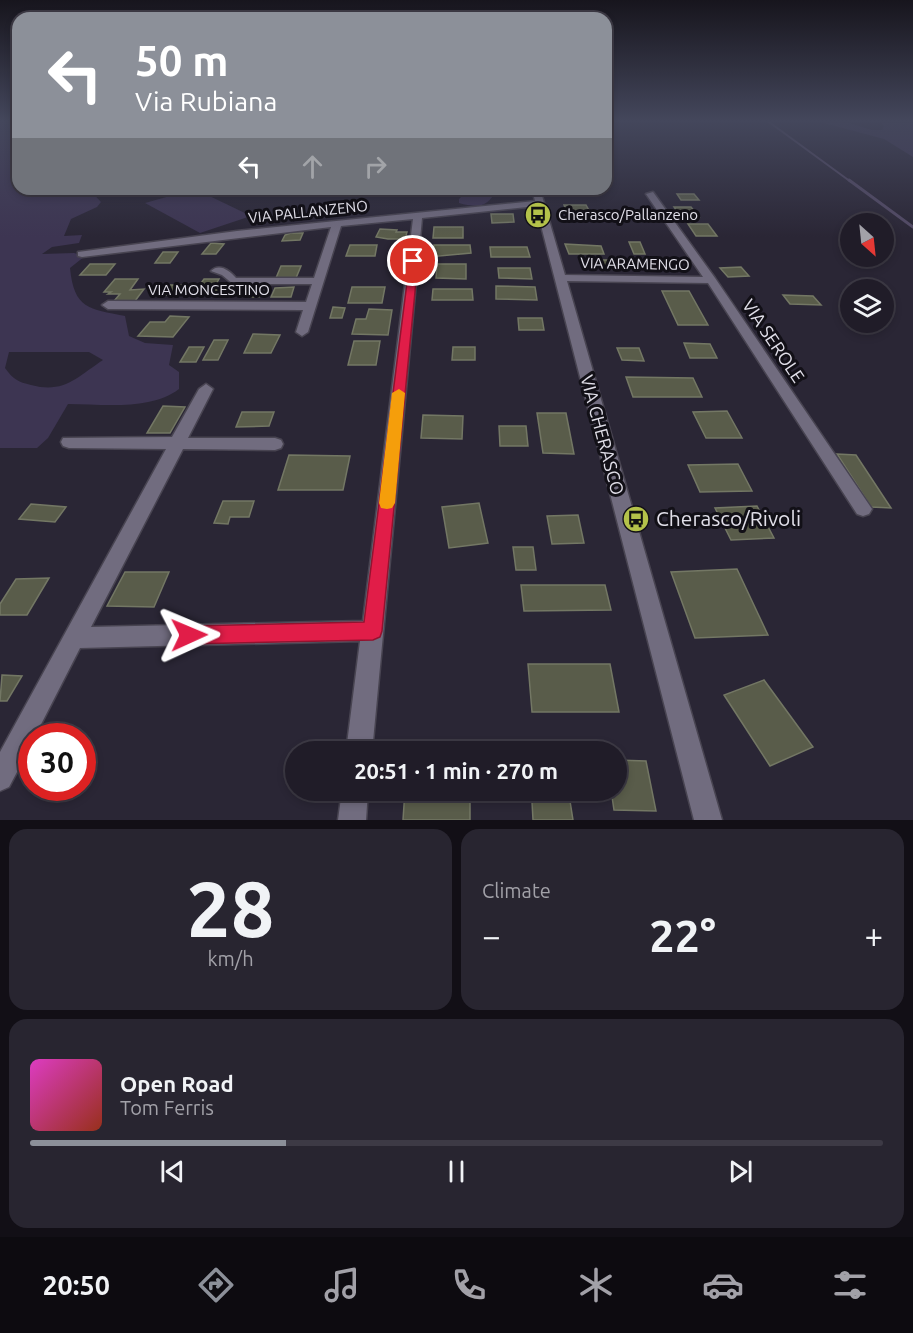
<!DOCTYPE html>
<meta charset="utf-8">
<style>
body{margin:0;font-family:Ubuntu,sans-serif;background:#282530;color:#f1f3f6;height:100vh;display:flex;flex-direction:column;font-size:22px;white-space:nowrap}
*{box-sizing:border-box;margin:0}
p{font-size:20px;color:#a2a1a8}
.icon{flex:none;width:33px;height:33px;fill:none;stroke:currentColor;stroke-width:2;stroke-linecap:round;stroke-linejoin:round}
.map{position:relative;height:820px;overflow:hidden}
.panel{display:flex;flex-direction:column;gap:9px;padding:9px;background:#120f16;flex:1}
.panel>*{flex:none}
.top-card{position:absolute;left:12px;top:12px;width:600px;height:183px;border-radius:18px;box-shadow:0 3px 9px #0003,0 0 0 2px #3d3a45;background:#8c9099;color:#fff;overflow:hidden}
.needle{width:39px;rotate:153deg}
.tools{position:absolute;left:840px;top:213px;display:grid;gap:12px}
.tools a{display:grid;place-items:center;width:54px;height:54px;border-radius:50%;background:#201c28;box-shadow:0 3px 9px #0003,0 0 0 2px #3d3a45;font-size:30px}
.speed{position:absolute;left:18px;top:723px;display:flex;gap:12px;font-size:30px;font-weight:700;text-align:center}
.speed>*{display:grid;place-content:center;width:78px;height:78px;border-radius:50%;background:#201c28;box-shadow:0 3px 9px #0003,0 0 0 2px #3d3a45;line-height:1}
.speed .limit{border:9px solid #d22;background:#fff;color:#111}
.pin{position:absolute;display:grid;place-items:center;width:51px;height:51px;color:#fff;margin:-26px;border:3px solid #fff;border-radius:50%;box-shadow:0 2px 6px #0007}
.me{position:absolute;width:66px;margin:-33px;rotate:89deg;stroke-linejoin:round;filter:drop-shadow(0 0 4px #0008)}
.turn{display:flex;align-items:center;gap:21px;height:126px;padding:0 24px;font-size:27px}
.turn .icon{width:78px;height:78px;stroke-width:2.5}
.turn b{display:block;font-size:42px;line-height:51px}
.lanes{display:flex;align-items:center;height:57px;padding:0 24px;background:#0003;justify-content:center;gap:30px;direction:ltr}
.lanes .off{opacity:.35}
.big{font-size:45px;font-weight:700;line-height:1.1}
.panel .tile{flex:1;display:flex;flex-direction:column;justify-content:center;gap:9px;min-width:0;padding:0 21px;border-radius:18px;background:#282530}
.panel .dial{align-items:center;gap:0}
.dial b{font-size:78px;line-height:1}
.song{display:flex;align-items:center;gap:18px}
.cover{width:72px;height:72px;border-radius:9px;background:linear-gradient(135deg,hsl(310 70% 55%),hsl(10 70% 35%))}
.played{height:6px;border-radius:3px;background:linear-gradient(90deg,#8c9099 30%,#3d3a45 30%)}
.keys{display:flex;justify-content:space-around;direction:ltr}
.heat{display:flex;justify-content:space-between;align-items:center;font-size:33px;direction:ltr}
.panel .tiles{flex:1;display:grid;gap:9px;grid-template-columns:1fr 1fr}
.tile:last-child{grid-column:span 2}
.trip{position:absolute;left:285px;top:741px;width:342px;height:60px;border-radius:30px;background:#201c28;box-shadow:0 3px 9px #0003,0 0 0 2px #3d3a45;font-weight:700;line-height:60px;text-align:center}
.tabs{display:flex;height:96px;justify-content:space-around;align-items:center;background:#0d0b10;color:#a2a1a8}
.tabs .icon{width:42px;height:42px}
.tabs .selected{color:#8c9099}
.tabs b{font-size:27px;color:#f1f3f6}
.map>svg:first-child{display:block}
.green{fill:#3d3552;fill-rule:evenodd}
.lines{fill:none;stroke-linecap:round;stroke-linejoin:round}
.stream-far1{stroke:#544b66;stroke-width:2}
.stream{stroke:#544b66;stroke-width:3}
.building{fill:#595c4a;stroke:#737764;stroke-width:1.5}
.minor-casing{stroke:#484451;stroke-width:3}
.minor{fill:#716c7f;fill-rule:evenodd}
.route{fill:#e11d48;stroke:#92132f;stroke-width:1.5}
.slow{fill:#f59e0b}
.labels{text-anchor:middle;stroke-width:6;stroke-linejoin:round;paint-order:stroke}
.far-street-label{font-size:15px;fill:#e1dfe9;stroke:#121017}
.far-poi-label{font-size:15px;fill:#e1dfe9;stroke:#121017;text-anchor:start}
.street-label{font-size:18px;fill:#e1dfe9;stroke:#121017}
.near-poi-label{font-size:21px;fill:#e1dfe9;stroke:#121017;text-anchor:start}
</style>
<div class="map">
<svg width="913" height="820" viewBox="0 0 913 820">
<rect width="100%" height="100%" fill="#2a2635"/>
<path class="green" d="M 0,122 L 18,122 L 18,189 L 89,189 L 101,202 L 97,207 L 71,219 L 64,236 L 82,235 L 79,243 L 52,247 L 42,254 L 74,253 L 85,256 L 70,268 C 74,309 89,309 125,316 L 129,336 L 145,343 L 173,345 L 169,365 L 179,372 L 179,389 C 150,411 103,404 68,404 L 48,438 L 37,448 L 0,448 ZM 9,352 L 89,352 L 103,360 C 77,377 64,394 31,385 C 18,382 13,379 5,368 Z
M 820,122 L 846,122 L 872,130 L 882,130 L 884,126 L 880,122 L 913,123 L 913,157 L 884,139 Z
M 195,189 L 251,216 L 200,233 L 145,203 Z
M 469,189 L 496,189 C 489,208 477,208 459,203 L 459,199 Z"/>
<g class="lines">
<path class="stream-far1" d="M 769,122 L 851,182"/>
<path class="stream" d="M 849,180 L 913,227"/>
</g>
<path class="building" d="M 677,194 L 694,194 L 699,200 L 681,200 Z
M 564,205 L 586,205 L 591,214 L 568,215 Z
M 674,207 L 691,207 L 699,217 L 681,217 Z
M 491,214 L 513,214 L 514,222 L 492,223 Z
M 688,224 L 708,224 L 717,236 L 696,236 Z
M 434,227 L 463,227 L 463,238 L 433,238 Z
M 380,229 L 397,230 L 396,232 L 407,232 L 405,239 L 388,239 L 376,237 Z
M 291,233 L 303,233 L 300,240 L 282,241 L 285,235 Z
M 629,242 L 640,242 L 645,254 L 634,254 Z
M 211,243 L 224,244 L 216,254 L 202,254 Z
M 565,244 L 601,246 L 604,254 L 569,254 Z
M 350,245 L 377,245 L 375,256 L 346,256 Z
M 434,245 L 470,245 L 471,253 L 429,257 L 429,247 L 434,247 Z
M 490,247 L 527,247 L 530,257 L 491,257 Z
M 163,252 L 178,252 L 170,263 L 155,263 Z
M 391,254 L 405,254 L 404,261 L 390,261 Z
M 596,260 L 612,260 L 615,267 L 599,267 Z
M 90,264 L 115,264 L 106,275 L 80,275 Z
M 437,264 L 466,264 L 466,279 L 436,278 Z
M 281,266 L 301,266 L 296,278 L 276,278 Z
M 741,267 L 749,276 L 728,277 L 720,268 Z
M 498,268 L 530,268 L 532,279 L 499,278 Z
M 115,279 L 138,279 L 130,290 L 144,289 L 135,301 L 114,301 L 120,294 L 108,294 L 111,292 L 104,292 Z
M 204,279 L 219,279 L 215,286 L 226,286 L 221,293 L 194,293 Z
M 256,282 L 266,282 L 259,297 L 249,297 Z
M 169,285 L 186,285 L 179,295 L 161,295 Z
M 496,286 L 535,287 L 537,300 L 496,299 Z
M 294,287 L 291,297 L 271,297 L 275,288 Z
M 352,287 L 385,287 L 382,303 L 348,303 Z
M 433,289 L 472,289 L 473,300 L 432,300 Z
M 662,291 L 689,291 L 708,325 L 678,325 Z
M 783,295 L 813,296 L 821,305 L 790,304 Z
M 333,307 L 345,308 L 342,318 L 330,318 Z
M 369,309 L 392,310 L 388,335 L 352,334 L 356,319 L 366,319 Z
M 170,316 L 189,317 L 173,337 L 138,336 L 150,322 L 165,322 Z
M 518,318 L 542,318 L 544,330 L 519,330 Z
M 253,334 L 280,335 L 271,353 L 244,353 Z
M 214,340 L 228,340 L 218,360 L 203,360 Z
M 354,341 L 380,341 L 376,365 L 348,365 Z
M 684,343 L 710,344 L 717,358 L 690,358 Z
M 189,347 L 204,347 L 196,362 L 180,362 Z
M 453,347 L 475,347 L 475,360 L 452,360 Z
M 617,348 L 639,348 L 644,361 L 622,360 Z
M 626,377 L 693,378 L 702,397 L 633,397 Z
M 163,406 L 185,407 L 170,433 L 147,433 Z
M 727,411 L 742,438 L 706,438 L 693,412 Z
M 242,412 L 274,412 L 269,426 L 236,427 Z
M 537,413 L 566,413 L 574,454 L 543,453 Z
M 423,415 L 463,416 L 462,439 L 421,438 Z
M 499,426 L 526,426 L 528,446 L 500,446 Z
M 837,454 L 856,455 L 891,508 L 871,507 Z
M 289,455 L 350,456 L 343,490 L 278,490 Z
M 738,464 L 752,491 L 700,492 L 688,465 Z
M 223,501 L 254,501 L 249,517 L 230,517 L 228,524 L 214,523 Z
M 479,503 L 488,543 L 449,548 L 442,507 Z
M 31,504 L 66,507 L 55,522 L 19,519 Z
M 757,506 L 774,538 L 731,540 L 715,508 Z
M 578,515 L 584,543 L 552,544 L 547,516 Z
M 513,547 L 533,547 L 536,570 L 516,570 Z
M 737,569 L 768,635 L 695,638 L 671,572 Z
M 125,572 L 169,572 L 154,607 L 107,606 Z
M 49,578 L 27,615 L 0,615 L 0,604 L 16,579 Z
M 521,585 L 605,585 L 611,610 L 524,611 Z
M 528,664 L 610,664 L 619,712 L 532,712 Z
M 2,675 L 22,676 L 7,701 L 0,701 Z
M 764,680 L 813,747 L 770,766 L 724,695 Z
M 616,760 L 646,761 L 656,811 L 614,810 L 611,790 L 616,790 Z
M 405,790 L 470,790 L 470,820 L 403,820 Z
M 570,801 L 573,820 L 533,820 L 532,802 Z"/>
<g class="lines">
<defs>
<path id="minor" d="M 532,189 L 540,189 L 565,275 L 703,277 L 646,194 L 653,192 L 715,278 L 872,509 L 869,514 L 863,516 L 857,514 L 708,283 L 567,281 L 722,820 L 694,820 L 536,206 L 422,218 L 372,752 L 346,752 L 360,641 L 80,648 L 35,736 L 32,736 L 32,744 L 9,787 L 0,791 L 0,752 L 166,449 L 69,448 L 63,446 L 61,442 L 63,438 L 172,437 L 199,389 L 206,384 L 213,389 L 188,438 L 275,438 L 281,440 L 283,444 L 281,448 L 275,450 L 183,449 L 91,627 L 363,621 L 413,219 L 341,226 L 308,332 L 302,336 L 296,332 L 303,310 L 108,309 L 102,305 L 108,301 L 306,302 L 312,284 L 233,284 L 222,275 L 211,271 C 219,263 229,270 236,278 L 314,278 L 331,227 L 82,257 L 78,256 L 78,252 L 237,231 L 535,201 Z
M 342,790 L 368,790 L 366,820 L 338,820 Z"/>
</defs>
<use href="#minor" class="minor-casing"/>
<use href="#minor" class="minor"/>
</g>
<linearGradient id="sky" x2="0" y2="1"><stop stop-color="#17151d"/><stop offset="0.51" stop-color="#44475c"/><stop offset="1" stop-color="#44475c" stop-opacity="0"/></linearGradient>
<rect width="913" height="237" fill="url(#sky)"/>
<path class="route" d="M 410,259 L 418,261 L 382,631 L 380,637 L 373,640 L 189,644 L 182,642 L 179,635 L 182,628 L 189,626 L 364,622 Z"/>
<path class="slow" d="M 399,389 L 405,393 L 395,503 L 392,508 L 387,509 L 381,508 L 379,503 L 392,393 Z"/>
<defs>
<symbol id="bus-disc" viewBox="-11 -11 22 22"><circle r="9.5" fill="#b4c24a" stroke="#121017"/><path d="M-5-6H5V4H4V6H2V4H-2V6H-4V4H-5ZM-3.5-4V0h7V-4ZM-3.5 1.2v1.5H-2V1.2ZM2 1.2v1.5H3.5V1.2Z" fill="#111"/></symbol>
</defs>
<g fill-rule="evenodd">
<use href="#bus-disc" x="523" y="200" width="30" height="30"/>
<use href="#bus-disc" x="621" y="504" width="30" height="30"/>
</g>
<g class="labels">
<g class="far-street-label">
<text transform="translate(308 212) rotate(-6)" y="5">VIA PALLANZENO</text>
<text transform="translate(635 264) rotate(1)" y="5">VIA ARAMENGO</text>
<text x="209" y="295">VIA MONCESTINO</text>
</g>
<g class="far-poi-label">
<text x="558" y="220">Cherasco/Pallanzeno</text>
</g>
<g class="street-label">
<text transform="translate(773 341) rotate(56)" y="6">VIA SEROLE</text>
<text transform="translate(602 435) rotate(75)" y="6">VIA CHERASCO</text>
</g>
<g class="near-poi-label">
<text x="656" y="526">Cherasco/Rivoli</text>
</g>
</g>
</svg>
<div class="tools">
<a><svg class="needle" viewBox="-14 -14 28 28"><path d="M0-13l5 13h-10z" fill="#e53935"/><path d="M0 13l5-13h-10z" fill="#a2a1a8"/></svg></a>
<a><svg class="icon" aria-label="layers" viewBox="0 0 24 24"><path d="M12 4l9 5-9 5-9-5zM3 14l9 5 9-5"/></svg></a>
</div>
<div class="speed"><div class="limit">30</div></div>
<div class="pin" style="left:413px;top:261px;background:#d93025"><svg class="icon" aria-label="arrive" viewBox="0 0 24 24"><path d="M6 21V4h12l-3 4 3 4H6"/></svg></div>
<svg class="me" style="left:189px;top:635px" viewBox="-20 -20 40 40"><path d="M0-17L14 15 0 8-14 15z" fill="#e11d48" stroke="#fff" stroke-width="4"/></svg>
<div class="trip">20:51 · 1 min · 270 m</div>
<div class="top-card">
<div class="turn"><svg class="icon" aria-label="left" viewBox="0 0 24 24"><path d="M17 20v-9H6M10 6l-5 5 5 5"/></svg><div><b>50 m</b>Via Rubiana</div></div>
<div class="lanes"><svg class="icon" aria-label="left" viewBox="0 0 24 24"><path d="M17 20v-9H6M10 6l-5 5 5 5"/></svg><svg class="icon off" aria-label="ahead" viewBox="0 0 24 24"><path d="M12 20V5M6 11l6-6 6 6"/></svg><svg class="icon off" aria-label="right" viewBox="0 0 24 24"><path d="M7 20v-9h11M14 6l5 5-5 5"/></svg></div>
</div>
</div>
<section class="panel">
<div class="tiles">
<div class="tile dial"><b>28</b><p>km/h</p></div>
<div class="tile"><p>Climate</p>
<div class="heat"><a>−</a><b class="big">22°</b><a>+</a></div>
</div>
<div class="tile">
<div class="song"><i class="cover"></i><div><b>Open Road</b><p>Tom Ferris</p></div></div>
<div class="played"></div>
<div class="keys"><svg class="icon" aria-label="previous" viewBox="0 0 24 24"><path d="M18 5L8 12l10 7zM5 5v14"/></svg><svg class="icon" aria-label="pause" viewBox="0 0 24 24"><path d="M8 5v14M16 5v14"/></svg><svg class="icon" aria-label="next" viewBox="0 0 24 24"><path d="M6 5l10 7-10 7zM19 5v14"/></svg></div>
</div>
</div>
</section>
<nav class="tabs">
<b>20:50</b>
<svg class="icon selected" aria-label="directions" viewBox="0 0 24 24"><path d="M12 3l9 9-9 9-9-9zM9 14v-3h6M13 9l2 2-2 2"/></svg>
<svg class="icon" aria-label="music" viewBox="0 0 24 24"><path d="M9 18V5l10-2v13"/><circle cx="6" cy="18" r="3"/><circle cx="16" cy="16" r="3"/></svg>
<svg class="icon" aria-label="phone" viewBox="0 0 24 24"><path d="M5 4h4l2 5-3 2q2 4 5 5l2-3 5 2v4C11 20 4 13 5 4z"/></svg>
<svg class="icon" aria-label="climate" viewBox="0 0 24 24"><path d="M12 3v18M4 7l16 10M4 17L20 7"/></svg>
<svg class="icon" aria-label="car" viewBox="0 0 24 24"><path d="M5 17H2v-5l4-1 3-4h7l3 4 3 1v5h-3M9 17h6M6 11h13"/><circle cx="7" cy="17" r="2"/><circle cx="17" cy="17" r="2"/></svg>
<svg class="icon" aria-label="filters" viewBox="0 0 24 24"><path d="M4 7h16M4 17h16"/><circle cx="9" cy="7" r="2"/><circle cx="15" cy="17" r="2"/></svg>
</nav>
